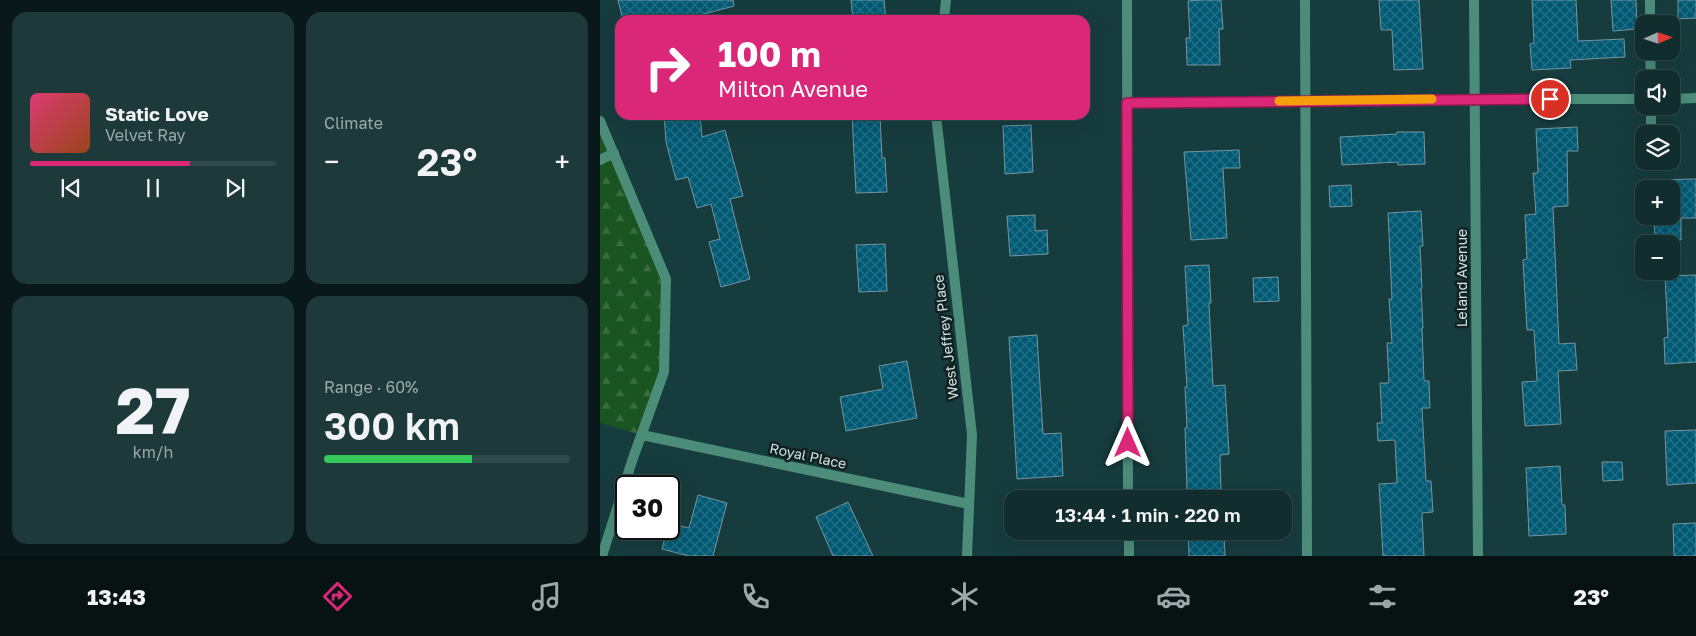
<!DOCTYPE html>
<meta charset="utf-8">
<style>
body{margin:0;font-family:"Golos Text",sans-serif;background:#1e393a;color:#f1f3f6;height:100vh;display:flex;flex-direction:column;font-size:19px;white-space:nowrap}
*{box-sizing:border-box;margin:0}
p{font-size:16px;color:#9ca8aa}
.icon{flex:none;width:28px;height:28px;fill:none;stroke:currentColor;stroke-width:2;stroke-linecap:round;stroke-linejoin:round}
.map{position:relative;flex:1;overflow:hidden}
.drawer{display:flex;flex-direction:column;gap:12px;padding:12px;background:#091919;width:600px}
.drawer>*{flex:none}
.guide{position:absolute;left:15px;top:15px;width:475px;height:105px;border-radius:15px;box-shadow:0 5px 20px #0002,0 0 0 1px #30494a;background:#db2777;color:#fff;overflow:hidden}
.needle{width:32px;rotate:87deg}
.buttons{position:absolute;left:1035px;top:15px;display:grid;gap:10px}
.buttons a{display:grid;place-items:center;width:45px;height:45px;border-radius:10px;background:#112d2e;box-shadow:0 5px 20px #0002,0 0 0 1px #30494a;font-size:25px}
.speed{position:absolute;left:15px;top:475px;display:flex;gap:10px;font-size:25px;font-weight:700;text-align:center}
.speed>*{display:grid;place-content:center;width:65px;height:65px;border-radius:50%;background:#112d2e;box-shadow:0 5px 20px #0002,0 0 0 1px #30494a;line-height:1}
.speed .limit{border:2px solid #111;border-radius:8px;background:#fff;color:#111}
.pin{position:absolute;display:grid;place-items:center;width:42px;height:42px;color:#fff;margin:-21px;border:2px solid #fff;border-radius:50%;box-shadow:0 1px 5px #0007}
.me{position:absolute;width:55px;margin:-28px;rotate:0deg;stroke-linejoin:round;filter:drop-shadow(0 0 4px #0008)}
.turn{display:flex;align-items:center;gap:18px;height:105px;padding:0 20px;font-size:22px}
.turn .icon{width:65px;height:65px;stroke-width:2.5}
.turn b{display:block;font-size:35px;line-height:42px}
.big{font-size:38px;font-weight:600;line-height:1.1}
.drawer .widget{flex:1;display:flex;flex-direction:column;justify-content:center;gap:8px;min-width:0;padding:0 18px;border-radius:15px;background:#1e393a}
.drawer .dial{align-items:center;gap:0}
.dial b{font-size:65px;line-height:1}
.song{display:flex;align-items:center;gap:15px}
.cover{width:60px;height:60px;border-radius:8px;background:linear-gradient(135deg,hsl(340 70% 55%),hsl(20 70% 35%))}
.played{height:5px;border-radius:2px;background:linear-gradient(90deg,#db2777 65%,#30494a 65%)}
.keys{display:flex;justify-content:space-around;direction:ltr}
.heat{display:flex;justify-content:space-between;align-items:center;font-size:28px;direction:ltr}
.charge{height:8px;border-radius:4px;background:linear-gradient(90deg,#34c759 60%,#30494a 0)}
.drawer .tiles{flex:1;display:grid;gap:12px;grid-template-columns:repeat(2,1fr)}
.trip{position:absolute;left:404px;top:490px;width:288px;height:50px;border-radius:15px;background:#112d2e;box-shadow:0 5px 20px #0002,0 0 0 1px #30494a;font-weight:600;line-height:50px;text-align:center}
.menu{display:flex;height:80px;justify-content:space-around;align-items:center;background:#071212;color:#9ca8aa}
.menu .icon{width:35px;height:35px}
.menu .selected{color:#db2777}
.menu b{font-size:22px;color:#f1f3f6}
main{display:flex;flex:1;min-height:0}
.map>svg:first-child{display:block}
.forest{fill:url(#forest-firs)}
.building{fill:url(#building-cross-hatch);stroke:#7495a3}
.lines{fill:none;stroke-linecap:round;stroke-linejoin:round}
.service{stroke:#4c8d79;stroke-width:10}
.minor{stroke:#4c8d79;stroke-width:10}
.route-casing{stroke:#8e194d;stroke-width:12}
.route{stroke:#db2777;stroke-width:9}
.slow{stroke:#f59e0b;stroke-width:9}
.labels{text-anchor:middle;stroke-width:5;stroke-linejoin:round;paint-order:stroke}
.street-label{font-size:14px;fill:#cfe3e4;stroke:#112021}
</style>
<main>
<section class="drawer">
<div class="tiles">
<div class="widget">
<div class="song"><i class="cover"></i><div><b>Static Love</b><p>Velvet Ray</p></div></div>
<div class="played"></div>
<div class="keys"><svg class="icon" aria-label="previous" viewBox="0 0 24 24"><path d="M18 5L8 12l10 7zM5 5v14"/></svg><svg class="icon" aria-label="pause" viewBox="0 0 24 24"><path d="M8 5v14M16 5v14"/></svg><svg class="icon" aria-label="next" viewBox="0 0 24 24"><path d="M6 5l10 7-10 7zM19 5v14"/></svg></div>
</div>
<div class="widget"><p>Climate</p>
<div class="heat"><a>−</a><b class="big">23°</b><a>+</a></div>
</div>
<div class="widget dial"><b>27</b><p>km/h</p></div>
<div class="widget"><p>Range · 60%</p><b class="big">300 km</b><div class="charge"></div></div>
</div>
</section>
<div class="map">
<svg width="1096" height="556" viewBox="0 0 1096 556">
<defs>
<pattern id="forest-firs" width="22" height="20" patternUnits="userSpaceOnUse" patternTransform="scale(1.25)"><rect width="22" height="20" fill="#195421"/><path d="M5 1l3.5 6h-7zM16 11l3.5 6h-7z" fill="#396c41"/></pattern>
<pattern id="building-cross-hatch" width="8" height="8" patternUnits="userSpaceOnUse" patternTransform="scale(1.25)"><rect width="8" height="8" fill="#005973"/><path d="M0 0l8 8M0 8l8-8" fill="none" stroke="#247187"/></pattern>
</defs>
<rect width="100%" height="100%" fill="#173c3e"/>
<path class="forest" d="M 0,121 L 66,279 L 64,372 L 42,435 L 0,423 Z"/>
<path class="building" d="M 18,0 L 133,0 L 134,6 L 81,20 L 23,20 Z
M 251,0 L 284,0 L 286,20 L 253,20 Z
M 601,0 L 621,0 L 623,29 L 619,29 L 620,65 L 587,65 L 586,38 L 590,38 L 588,1 Z
M 779,0 L 819,0 L 823,69 L 794,70 L 792,30 L 781,30 Z
M 932,0 L 976,0 L 978,41 L 1024,39 L 1025,57 L 970,60 L 971,68 L 932,70 L 930,44 L 934,43 Z
M 1011,0 L 1036,0 L 1037,29 L 1013,31 Z
M 1078,0 L 1096,0 L 1096,18 L 1078,19 Z
M 64,115 L 100,115 L 102,137 L 125,130 L 143,196 L 130,199 L 150,279 L 121,287 L 109,242 L 120,239 L 111,204 L 97,208 L 88,177 L 76,180 L 66,142 Z
M 252,115 L 280,115 L 282,158 L 285,158 L 287,192 L 256,193 Z
M 431,125 L 433,172 L 405,174 L 403,126 Z
M 977,127 L 978,151 L 967,151 L 968,206 L 953,207 L 959,344 L 975,343 L 977,370 L 958,371 L 961,424 L 925,426 L 922,382 L 937,381 L 934,330 L 927,330 L 923,260 L 927,259 L 925,215 L 936,214 L 933,173 L 938,173 L 936,129 Z
M 797,132 L 824,132 L 825,164 L 798,165 L 798,162 L 742,165 L 740,137 L 797,134 Z
M 639,150 L 640,168 L 623,168 L 627,238 L 591,240 L 584,152 Z
M 1096,179 L 1096,218 L 1081,218 L 1081,240 L 1055,240 L 1054,216 L 1071,216 L 1071,189 L 1056,189 L 1056,180 Z
M 751,185 L 752,206 L 730,207 L 729,186 Z
M 821,211 L 823,246 L 820,246 L 822,288 L 821,288 L 823,328 L 822,328 L 824,381 L 829,381 L 830,408 L 822,408 L 826,481 L 831,481 L 833,512 L 822,513 L 824,556 L 783,556 L 779,484 L 797,483 L 795,440 L 778,441 L 777,423 L 782,423 L 780,383 L 789,383 L 787,343 L 792,343 L 789,299 L 792,299 L 788,213 Z
M 435,215 L 435,231 L 447,230 L 448,254 L 410,256 L 407,216 Z
M 285,244 L 287,291 L 259,292 L 256,245 Z
M 609,265 L 611,303 L 609,303 L 613,386 L 625,385 L 629,454 L 620,455 L 621,491 L 587,492 L 585,428 L 587,428 L 585,387 L 587,387 L 583,326 L 588,325 L 585,266 Z
M 1096,275 L 1096,362 L 1065,364 L 1064,338 L 1068,337 L 1065,276 Z
M 678,277 L 679,301 L 654,302 L 653,278 Z
M 437,335 L 443,434 L 461,433 L 463,476 L 417,479 L 409,337 Z
M 307,361 L 317,418 L 246,431 L 240,397 L 283,389 L 279,366 Z
M 1096,430 L 1096,483 L 1067,485 L 1065,431 Z
M 1002,462 L 1022,462 L 1023,480 L 1003,481 Z
M 960,466 L 962,505 L 965,505 L 966,534 L 929,536 L 926,468 Z
M 98,495 L 127,503 L 113,556 L 89,556 L 62,549 L 69,523 L 89,528 Z
M 248,502 L 273,556 L 233,556 L 216,517 Z
M 1096,523 L 1096,556 L 1074,556 L 1073,524 Z
M 588,531 L 624,531 L 625,556 L 589,556 Z"/>
<g class="lines">
<path class="service" d="M 705,0 L 707,556
M 1050,0 L 1050,24
M 1050,51 L 1051,79
M 1051,106 L 1051,134"/>
<path class="minor" d="M 527,0 L 528,499
M 874,0 L 878,556
M 344,20 L 346,0
M 1071,99 L 1096,98
M 527,103 L 875,99 L 1044,99
M 336,115 L 372,435 L 367,556
M 0,121 L 66,279 L 64,372 L 32,461 L 2,556
M 0,160 L 14,153
M 42,435 L 369,504
M 529,531 L 529,556"/>
</g>
<g class="lines">
<defs>
<path id="route" d="M 528,443 L 527,103 L 950,99"/>
</defs>
<use href="#route" class="route-casing"/>
<use href="#route" class="route"/>
<path class="slow" d="M 679,101 L 832,99"/>
</g>
<g class="labels">
<g class="street-label">
<text transform="translate(862 278) rotate(-90)" y="5">Leland Avenue</text>
<text transform="translate(346 337) rotate(-97)" y="5">West Jeffrey Place</text>
<text transform="translate(208 456) rotate(12)" y="5">Royal Place</text>
</g>
</g>
</svg>
<div class="buttons">
<a><svg class="needle" viewBox="-14 -14 28 28"><path d="M0-13l5 13h-10z" fill="#e53935"/><path d="M0 13l5-13h-10z" fill="#9ca8aa"/></svg></a>
<a><svg class="icon" aria-label="sound" viewBox="0 0 24 24"><path d="M4 9h4l5-4v14l-5-4H4zM17 9q2 3 0 6"/></svg></a>
<a><svg class="icon" aria-label="layers" viewBox="0 0 24 24"><path d="M12 4l9 5-9 5-9-5zM3 14l9 5 9-5"/></svg></a>
<a>+</a>
<a>−</a>
</div>
<div class="speed"><div class="limit">30</div></div>
<div class="pin" style="left:950px;top:99px;background:#d93025"><svg class="icon" aria-label="arrive" viewBox="0 0 24 24"><path d="M6 21V4h12l-3 4 3 4H6"/></svg></div>
<svg class="me" style="left:528px;top:443px" viewBox="-20 -20 40 40"><path d="M0-17L14 15 0 8-14 15z" fill="#db2777" stroke="#fff" stroke-width="4"/></svg>
<div class="trip">13:44 · 1 min · 220 m</div>
<div class="guide">
<div class="turn"><svg class="icon" aria-label="right" viewBox="0 0 24 24"><path d="M7 20v-9h11M14 6l5 5-5 5"/></svg><div><b>100 m</b>Milton Avenue</div></div>
</div>
</div>
</main>
<nav class="menu">
<b>13:43</b>
<svg class="icon selected" aria-label="directions" viewBox="0 0 24 24"><path d="M12 3l9 9-9 9-9-9zM9 14v-3h6M13 9l2 2-2 2"/></svg>
<svg class="icon" aria-label="music" viewBox="0 0 24 24"><path d="M9 18V5l10-2v13"/><circle cx="6" cy="18" r="3"/><circle cx="16" cy="16" r="3"/></svg>
<svg class="icon" aria-label="phone" viewBox="0 0 24 24"><path d="M5 4h4l2 5-3 2q2 4 5 5l2-3 5 2v4C11 20 4 13 5 4z"/></svg>
<svg class="icon" aria-label="climate" viewBox="0 0 24 24"><path d="M12 3v18M4 7l16 10M4 17L20 7"/></svg>
<svg class="icon" aria-label="car" viewBox="0 0 24 24"><path d="M5 17H2v-5l4-1 3-4h7l3 4 3 1v5h-3M9 17h6M6 11h13"/><circle cx="7" cy="17" r="2"/><circle cx="17" cy="17" r="2"/></svg>
<svg class="icon" aria-label="filters" viewBox="0 0 24 24"><path d="M4 7h16M4 17h16"/><circle cx="9" cy="7" r="2"/><circle cx="15" cy="17" r="2"/></svg>
<b>23°</b>
</nav>
